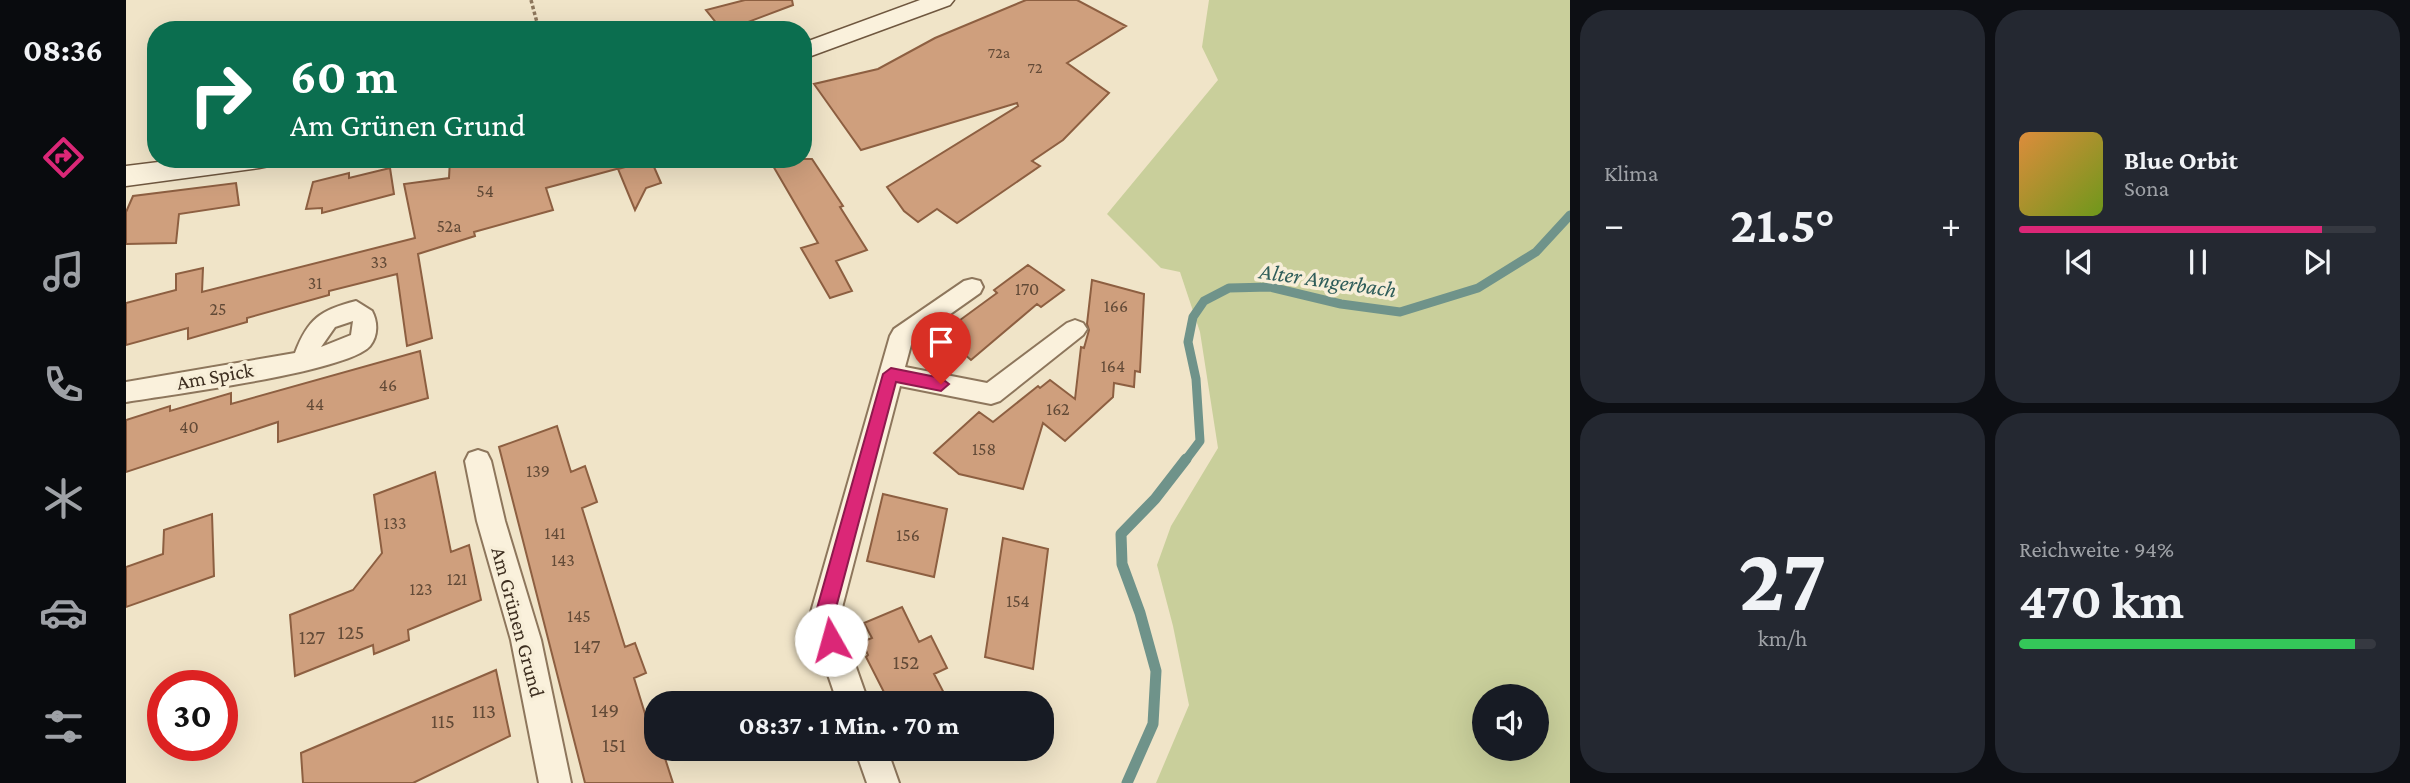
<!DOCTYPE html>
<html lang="de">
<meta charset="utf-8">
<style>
body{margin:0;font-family:"Crimson Pro",serif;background:#242831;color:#f1f3f6;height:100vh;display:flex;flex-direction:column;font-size:26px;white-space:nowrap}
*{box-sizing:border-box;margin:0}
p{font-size:23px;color:#9ea1a6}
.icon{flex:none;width:38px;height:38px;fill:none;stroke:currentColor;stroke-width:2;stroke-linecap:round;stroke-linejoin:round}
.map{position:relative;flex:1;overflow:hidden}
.drawer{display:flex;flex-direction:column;gap:10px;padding:10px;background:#0d0f14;width:840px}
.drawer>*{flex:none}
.top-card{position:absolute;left:21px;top:21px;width:665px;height:147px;border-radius:28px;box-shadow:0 7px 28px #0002;background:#0b6e4f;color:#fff;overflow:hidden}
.controls{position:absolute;left:1346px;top:684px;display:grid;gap:14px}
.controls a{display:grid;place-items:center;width:77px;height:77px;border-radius:50%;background:#171b24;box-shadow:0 7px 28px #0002;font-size:35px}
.speed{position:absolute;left:21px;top:670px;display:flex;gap:14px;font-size:35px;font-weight:700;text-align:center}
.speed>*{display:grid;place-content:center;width:91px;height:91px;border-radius:50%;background:#171b24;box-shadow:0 7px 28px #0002;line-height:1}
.speed .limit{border:10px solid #d22;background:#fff;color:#111}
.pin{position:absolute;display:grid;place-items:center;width:60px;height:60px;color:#fff;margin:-72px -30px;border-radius:50% 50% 50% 0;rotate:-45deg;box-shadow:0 0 7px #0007}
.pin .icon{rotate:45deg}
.me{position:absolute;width:77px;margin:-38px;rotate:353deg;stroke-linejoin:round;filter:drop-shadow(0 0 5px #0008)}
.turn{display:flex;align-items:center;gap:24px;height:147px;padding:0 28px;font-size:32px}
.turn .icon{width:91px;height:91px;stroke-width:2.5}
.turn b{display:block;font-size:49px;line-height:60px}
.big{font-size:52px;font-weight:700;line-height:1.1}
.drawer .tile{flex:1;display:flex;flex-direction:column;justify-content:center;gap:10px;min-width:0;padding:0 24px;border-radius:28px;background:#242831}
.drawer .dial{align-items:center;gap:0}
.dial b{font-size:91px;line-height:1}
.song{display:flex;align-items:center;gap:21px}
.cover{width:84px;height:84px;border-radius:10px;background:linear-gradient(135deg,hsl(30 70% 55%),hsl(80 70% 35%))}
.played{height:7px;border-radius:4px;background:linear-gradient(90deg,#db2777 85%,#363941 85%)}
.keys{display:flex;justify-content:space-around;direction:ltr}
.heat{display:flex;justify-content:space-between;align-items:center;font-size:38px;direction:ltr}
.charge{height:10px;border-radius:5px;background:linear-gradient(90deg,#34c759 94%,#363941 0)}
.drawer .tiles{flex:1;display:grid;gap:10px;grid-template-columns:repeat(2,1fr)}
.trip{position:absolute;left:518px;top:691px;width:410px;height:70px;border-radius:28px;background:#171b24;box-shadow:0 7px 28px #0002;font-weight:700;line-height:70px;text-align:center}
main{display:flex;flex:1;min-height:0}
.dock{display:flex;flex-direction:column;width:126px;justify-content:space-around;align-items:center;background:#090b0e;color:#9ea1a6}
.dock .icon{width:49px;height:49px}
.dock .on{color:#db2777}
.dock b{font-size:32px;color:#f1f3f6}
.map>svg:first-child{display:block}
.green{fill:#c9cf9b;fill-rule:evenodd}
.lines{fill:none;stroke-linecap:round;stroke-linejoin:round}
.stream-far1{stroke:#6f938a;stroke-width:9}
.stream{stroke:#6f938a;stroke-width:11}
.building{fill:#cf9f7d;stroke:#8d5f41;stroke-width:2}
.street-casing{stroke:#8d765c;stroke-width:4}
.secondary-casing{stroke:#6f573f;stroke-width:3}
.path{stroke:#8d765c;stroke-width:3.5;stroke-dasharray:3.5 2.5;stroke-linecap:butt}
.street{fill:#faf1dc;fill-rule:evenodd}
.secondary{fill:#faf1dc;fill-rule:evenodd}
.route{fill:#db2777;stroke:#8e194d;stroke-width:2}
.labels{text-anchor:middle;stroke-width:7;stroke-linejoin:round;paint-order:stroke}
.far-number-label{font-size:16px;fill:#624a37}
.number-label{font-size:18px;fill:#624a37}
.street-label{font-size:21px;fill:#3d2e20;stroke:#f7eed8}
.near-number-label{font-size:21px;fill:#624a37}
.water-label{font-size:23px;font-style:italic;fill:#2f5d5a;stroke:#f7eed8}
</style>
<main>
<nav class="dock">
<b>08:36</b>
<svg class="icon on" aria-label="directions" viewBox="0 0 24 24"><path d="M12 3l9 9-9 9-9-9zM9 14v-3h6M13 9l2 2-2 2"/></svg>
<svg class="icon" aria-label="music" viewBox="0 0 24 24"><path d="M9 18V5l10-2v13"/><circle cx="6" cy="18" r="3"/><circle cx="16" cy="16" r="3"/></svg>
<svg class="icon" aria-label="phone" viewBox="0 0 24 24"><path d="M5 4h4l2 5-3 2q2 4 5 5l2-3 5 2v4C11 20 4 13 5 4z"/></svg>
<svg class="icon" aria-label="climate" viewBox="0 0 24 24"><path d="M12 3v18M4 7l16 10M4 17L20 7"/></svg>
<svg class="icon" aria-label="car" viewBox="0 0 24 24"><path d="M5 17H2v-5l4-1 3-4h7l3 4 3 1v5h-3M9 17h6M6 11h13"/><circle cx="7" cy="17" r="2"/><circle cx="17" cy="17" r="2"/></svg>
<svg class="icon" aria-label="filters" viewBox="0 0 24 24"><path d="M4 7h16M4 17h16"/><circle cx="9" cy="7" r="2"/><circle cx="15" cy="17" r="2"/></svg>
</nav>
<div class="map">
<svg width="1444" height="783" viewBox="0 0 1444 783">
<rect width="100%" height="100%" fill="#f0e4c8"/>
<path class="green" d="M 1083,0 L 1444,0 L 1444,783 L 1030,783 L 1063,705 L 1047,626 L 1031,565 L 1045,526 L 1092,448 L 1074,332 L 1054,272 L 1035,268 L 981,214 L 1092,80 L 1076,47 ZM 1358,696 L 1410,696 L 1410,749 L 1358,749 Z"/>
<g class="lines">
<path class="stream-far1" d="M 1059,461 L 1074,441 L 1070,379 L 1062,342 L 1067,317 L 1078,301 L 1103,288 L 1144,287 L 1215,304 L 1274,312 L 1352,288 L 1410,252 L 1444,215"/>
<path class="stream" d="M 1001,783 L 1027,724 L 1030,671 L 1014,613 L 996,564 L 995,534 L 1029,499 L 1060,459"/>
</g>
<path class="building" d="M 619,0 L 666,0 L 667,5 L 601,30 L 596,30 L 580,10 Z
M 900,0 L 951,0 L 1000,26 L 941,63 L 983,93 L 937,140 L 906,161 L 914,166 L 831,223 L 811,209 L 792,222 L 778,211 L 761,187 L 892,106 L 891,103 L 735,150 L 688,84 L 752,69 L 809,38 Z
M 324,159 L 497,159 L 498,167 L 420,188 L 427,210 L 348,232 L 349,236 L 292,254 L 306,338 L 281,346 L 271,274 L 203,291 L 203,295 L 121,318 L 121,322 L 62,339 L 62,328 L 0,345 L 0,303 L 50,290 L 50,274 L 77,268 L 76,292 L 289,238 L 278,184 L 323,178 Z
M 643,159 L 686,159 L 717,206 L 714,207 L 741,250 L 710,261 L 726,291 L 704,298 L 675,248 L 692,243 Z
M 525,160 L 535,183 L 520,188 L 509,210 L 492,169 Z
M 264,168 L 268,194 L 196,213 L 196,208 L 180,209 L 187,182 L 223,173 L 223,178 Z
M 110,183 L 113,205 L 53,214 L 50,243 L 0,244 L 0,212 L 7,196 Z
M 902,265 L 938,290 L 915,307 L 911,304 L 845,360 L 815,334 L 871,293 L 868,290 Z
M 966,280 L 1018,294 L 1014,372 L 1009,371 L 1008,387 L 988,383 L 987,397 L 939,441 L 917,423 L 897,489 L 833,474 L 808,453 L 853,412 L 867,422 L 912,386 L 914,388 L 924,380 L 949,399 L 955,347 L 958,348 L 963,330 L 961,324 Z
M 294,351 L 302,398 L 152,442 L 152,422 L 0,472 L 0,420 L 44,406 L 44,411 L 105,393 L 105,404 Z
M 431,426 L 445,472 L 459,466 L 471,502 L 456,508 L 499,647 L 509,643 L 520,673 L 508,678 L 529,746 L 530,749 L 536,749 L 547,783 L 459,783 L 373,447 Z
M 309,472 L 325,552 L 343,545 L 355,600 L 282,630 L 283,640 L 248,654 L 247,645 L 169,676 L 164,615 L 227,590 L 256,553 L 248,495 Z
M 757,494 L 821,509 L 808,577 L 741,561 Z
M 86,514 L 88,576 L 0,607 L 0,567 L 37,554 L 38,530 Z
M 877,538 L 922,549 L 907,669 L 859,657 Z
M 776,607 L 793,642 L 805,636 L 821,668 L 808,674 L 819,695 L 801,704 L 764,704 L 740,657 L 742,655 L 736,642 L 746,638 L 738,623 Z
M 370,670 L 384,736 L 287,783 L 177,783 L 175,753 Z"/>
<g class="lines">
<defs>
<path id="street" d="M 846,279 L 854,281 L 857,287 L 854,293 L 786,341 L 779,367 L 861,383 L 941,323 L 949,320 L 957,323 L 961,329 L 957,335 L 874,401 L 865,404 L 774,386 L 713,619 L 743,704 L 712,704 L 683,619 L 764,336 L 768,329 L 838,281 Z
M 230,301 L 246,311 C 252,322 252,336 244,346 C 222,372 41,395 0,402 L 0,382 L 169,353 C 182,319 194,310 230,301 ZM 227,321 L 225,335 L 195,347 L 209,327 Z
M 352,450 L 361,453 L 365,461 L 379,521 L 415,640 L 445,783 L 413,783 L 385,640 L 351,521 L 339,461 L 343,453 Z
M 729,749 L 761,749 L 773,783 L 741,783 Z"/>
<path id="secondary" d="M 794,0 L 828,0 L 824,5 L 677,59 L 677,43 Z
M 57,159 L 147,159 L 143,166 L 133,168 L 0,186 L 0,166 Z"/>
</defs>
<use href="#street" class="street-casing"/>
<use href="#secondary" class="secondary-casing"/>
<path class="path" d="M 405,0 L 413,30"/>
<use href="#street" class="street"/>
<use href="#secondary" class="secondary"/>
</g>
<path class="route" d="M 765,368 L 815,378 L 823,384 L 815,391 L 770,382 L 707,619 L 715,640 L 712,647 L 705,650 L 698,647 L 688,619 L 757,374 Z"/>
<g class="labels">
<g class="far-number-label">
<text x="873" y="58">72a</text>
<text x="909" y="73">72</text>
</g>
<g class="number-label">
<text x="359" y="197">54</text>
<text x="323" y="232">52a</text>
<text x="253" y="268">33</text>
<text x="189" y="289">31</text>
<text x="901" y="295">170</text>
<text x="990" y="312">166</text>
<text x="92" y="315">25</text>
<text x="987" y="372">164</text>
<text x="262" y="391">46</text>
<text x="189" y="410">44</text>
<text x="932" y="415">162</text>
<text x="63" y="433">40</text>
<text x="858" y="455">158</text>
<text x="412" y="477">139</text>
<text x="269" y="529">133</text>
<text x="429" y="539">141</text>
<text x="782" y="541">156</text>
<text x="437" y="566">143</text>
<text x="331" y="585">121</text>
<text x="295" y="595">123</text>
<text x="892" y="607">154</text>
<text x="453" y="622">145</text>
</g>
<g class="street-label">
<text transform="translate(89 376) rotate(-10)" y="7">Am Spick</text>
<text transform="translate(392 622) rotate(75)" y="7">Am Grünen Grund</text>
</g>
<g class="near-number-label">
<text x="225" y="639">125</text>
<text x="186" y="644">127</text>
<text x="461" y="653">147</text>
<text x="780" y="669">152</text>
<text x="479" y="717">149</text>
<text x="358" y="718">113</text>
<text x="317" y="728">115</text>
<text x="488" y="752">151</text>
</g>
<g class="water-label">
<text transform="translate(1202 280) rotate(8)" y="8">Alter Angerbach</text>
</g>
</g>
</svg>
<div class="controls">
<a><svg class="icon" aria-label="sound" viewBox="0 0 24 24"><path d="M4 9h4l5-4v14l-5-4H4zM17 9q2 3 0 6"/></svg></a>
</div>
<div class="speed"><div class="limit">30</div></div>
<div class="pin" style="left:815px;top:384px;background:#d93025"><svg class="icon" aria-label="arrive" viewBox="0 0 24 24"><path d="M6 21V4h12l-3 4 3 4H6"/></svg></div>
<svg class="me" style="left:705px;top:640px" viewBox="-20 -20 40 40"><circle r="19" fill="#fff"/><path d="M0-13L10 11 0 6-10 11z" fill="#db2777"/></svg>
<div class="trip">08:37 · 1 Min. · 70 m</div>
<div class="top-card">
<div class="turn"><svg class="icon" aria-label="right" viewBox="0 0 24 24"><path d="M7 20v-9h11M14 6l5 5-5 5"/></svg><div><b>60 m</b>Am Grünen Grund</div></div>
</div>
</div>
<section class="drawer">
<div class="tiles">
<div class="tile"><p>Klima</p>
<div class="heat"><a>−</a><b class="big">21.5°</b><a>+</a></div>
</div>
<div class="tile">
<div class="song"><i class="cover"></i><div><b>Blue Orbit</b><p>Sona</p></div></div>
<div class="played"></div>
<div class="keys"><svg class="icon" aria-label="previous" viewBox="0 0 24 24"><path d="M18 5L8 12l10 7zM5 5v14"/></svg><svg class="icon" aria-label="pause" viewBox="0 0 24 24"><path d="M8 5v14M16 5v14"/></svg><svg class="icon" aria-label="next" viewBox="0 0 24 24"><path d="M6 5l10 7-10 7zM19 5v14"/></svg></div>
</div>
<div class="tile dial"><b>27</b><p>km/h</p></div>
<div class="tile"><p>Reichweite · 94%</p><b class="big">470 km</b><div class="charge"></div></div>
</div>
</section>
</main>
